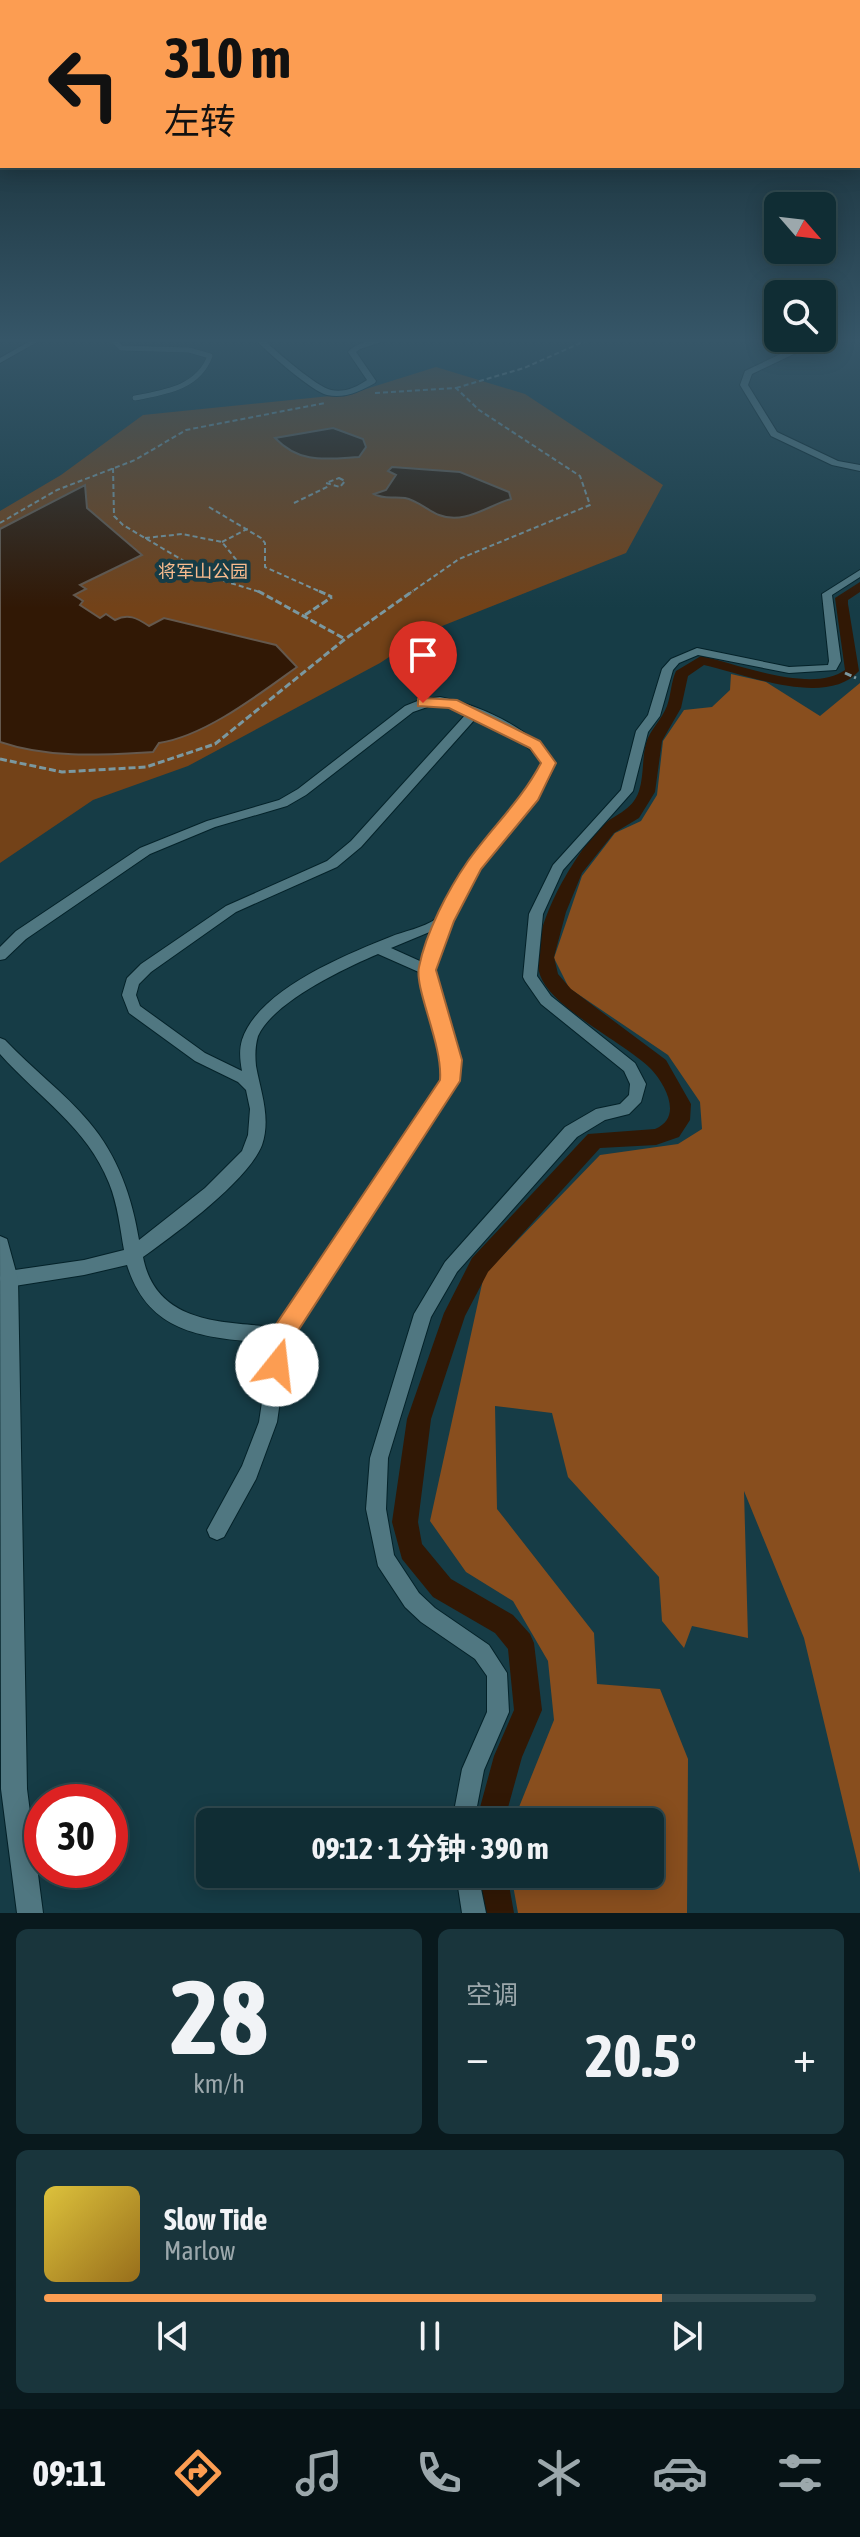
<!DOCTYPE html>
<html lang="zh">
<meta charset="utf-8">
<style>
body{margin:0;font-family:"Asap Condensed","Noto Sans SC",sans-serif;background:#19353c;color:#f1f3f6;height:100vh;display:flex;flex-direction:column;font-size:30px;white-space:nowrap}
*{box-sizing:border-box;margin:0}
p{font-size:26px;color:#9ca8ac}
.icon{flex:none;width:44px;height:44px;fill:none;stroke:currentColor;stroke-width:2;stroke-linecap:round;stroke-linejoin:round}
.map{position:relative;height:1913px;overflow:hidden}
.drawer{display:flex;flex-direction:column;gap:16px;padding:16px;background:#09191d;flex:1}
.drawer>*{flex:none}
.hud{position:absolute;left:0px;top:0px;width:860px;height:168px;box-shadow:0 4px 20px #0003,0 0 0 2px #30494f;background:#fc9d52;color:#111;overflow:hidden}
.needle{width:52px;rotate:118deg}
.controls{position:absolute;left:764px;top:192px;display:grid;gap:16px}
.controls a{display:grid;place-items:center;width:72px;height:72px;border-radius:12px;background:#102d34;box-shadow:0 4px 20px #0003,0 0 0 2px #30494f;font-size:40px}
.speed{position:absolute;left:24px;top:1784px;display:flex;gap:16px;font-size:40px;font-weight:700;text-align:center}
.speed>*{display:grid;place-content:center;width:104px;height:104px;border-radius:50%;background:#102d34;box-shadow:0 4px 20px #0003,0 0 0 2px #30494f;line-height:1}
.speed .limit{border:12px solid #d22;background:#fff;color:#111}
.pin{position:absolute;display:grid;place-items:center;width:68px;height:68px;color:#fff;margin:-82px -34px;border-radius:50% 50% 50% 0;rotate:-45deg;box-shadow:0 0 8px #0007}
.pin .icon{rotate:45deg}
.me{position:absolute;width:88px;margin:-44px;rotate:16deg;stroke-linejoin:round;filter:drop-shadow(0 0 6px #0008)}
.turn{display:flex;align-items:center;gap:28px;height:168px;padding:0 32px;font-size:36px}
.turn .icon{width:104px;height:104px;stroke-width:2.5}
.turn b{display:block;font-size:56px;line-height:68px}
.big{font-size:60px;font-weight:700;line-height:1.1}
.drawer .widget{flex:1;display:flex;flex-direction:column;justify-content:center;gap:12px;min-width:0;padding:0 28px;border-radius:12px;background:#19353c}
.drawer .dial{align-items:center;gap:0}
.dial b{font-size:104px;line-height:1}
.song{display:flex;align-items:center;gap:24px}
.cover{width:96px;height:96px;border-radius:12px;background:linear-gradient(135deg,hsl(50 70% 55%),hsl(40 70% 35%))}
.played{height:8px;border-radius:4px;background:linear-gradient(90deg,#fc9d52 80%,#30494f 80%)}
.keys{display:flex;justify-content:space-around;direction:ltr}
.heat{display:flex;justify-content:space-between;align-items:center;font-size:44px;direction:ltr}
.drawer .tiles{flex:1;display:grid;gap:16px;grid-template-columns:1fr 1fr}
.widget:last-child{grid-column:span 2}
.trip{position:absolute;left:196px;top:1808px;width:468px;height:80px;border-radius:12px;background:#102d34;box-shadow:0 4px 20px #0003,0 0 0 2px #30494f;font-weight:700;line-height:80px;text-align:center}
.menu{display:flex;height:128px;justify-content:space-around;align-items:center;background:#061215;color:#9ca8ac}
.menu .icon{width:56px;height:56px}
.menu .current{color:#fc9d52}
.menu b{font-size:36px;color:#f1f3f6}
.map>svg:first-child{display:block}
.green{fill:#734218}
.forest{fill:#884e1e}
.water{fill:#311805;stroke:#64584d;stroke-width:2}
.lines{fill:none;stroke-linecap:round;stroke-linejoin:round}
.canal{fill:#311805;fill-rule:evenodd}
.service-casing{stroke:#042229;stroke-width:6}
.minor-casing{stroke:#042229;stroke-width:2}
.tertiary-casing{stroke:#042229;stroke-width:2}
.path-far1{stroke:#7b98a0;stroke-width:2;stroke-dasharray:5 3;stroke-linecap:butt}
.path{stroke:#7b98a0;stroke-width:3;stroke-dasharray:7 3;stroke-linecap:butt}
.service{stroke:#507781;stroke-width:5}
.minor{fill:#507781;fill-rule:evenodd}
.tertiary{fill:#507781;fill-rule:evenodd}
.route{fill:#fc9d52;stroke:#a46635;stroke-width:2}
.labels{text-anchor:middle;stroke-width:8;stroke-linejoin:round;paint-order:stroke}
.far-park-label{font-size:18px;fill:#f9bc8f;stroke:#163c46}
</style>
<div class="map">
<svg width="860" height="1913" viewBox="0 0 860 1913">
<rect width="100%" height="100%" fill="#163c46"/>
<path class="green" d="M 436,367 L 525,394 L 663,485 L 626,553 L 427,632 L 380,663 L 188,766 L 93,800 L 0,863 L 0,511 L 61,475 L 143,415 L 350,394 Z"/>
<path class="forest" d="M 731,674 L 766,682 L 820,716 L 860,683 L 860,1873 L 804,1638 L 744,1491 L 748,1638 L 692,1626 L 684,1648 L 662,1621 L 659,1577 L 568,1477 L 552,1413 L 495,1406 L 497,1509 L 594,1633 L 597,1684 L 660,1689 L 688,1759 L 687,1913 L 518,1913 L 511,1874 L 650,1874 L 650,1822 L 513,1822 L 554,1720 L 548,1661 L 513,1601 L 466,1572 L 430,1521 L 484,1275 L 600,1155 L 678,1144 L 702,1129 L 700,1102 L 668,1055 L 569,988 L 554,958 L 582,876 L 615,833 L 641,821 L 657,795 L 663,741 L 684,710 L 712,707 L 730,690 Z"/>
<path class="water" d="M 333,428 L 363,439 L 366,447 L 359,457 C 325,459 300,464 275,438 Z
M 392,467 L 460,472 L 509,492 L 511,499 C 487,506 464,525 439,515 C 428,511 417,500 405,498 C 393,496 385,500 374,494 L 386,490 L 396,475 L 388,471 Z
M 85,485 L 87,508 L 142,555 L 80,585 L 86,589 L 74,595 L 83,601 L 80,605 L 100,618 L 106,614 L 115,620 C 128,613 137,618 149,626 L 164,618 L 276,645 L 297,667 C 258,695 205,736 159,743 L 153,752 C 101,755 50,759 0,742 L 0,529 Z"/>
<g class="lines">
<path class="canal" d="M 860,582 L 860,592 L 848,600 L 848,604 L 859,671 C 826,708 745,674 704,665 L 688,676 L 681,708 L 662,741 L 655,792 L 639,818 L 614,833 L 582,873 L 566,912 L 554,957 L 558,974 L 571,989 L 666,1060 L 691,1104 L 690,1120 L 679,1137 L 656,1145 L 600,1148 L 488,1272 L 465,1316 L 431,1419 L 418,1522 L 422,1544 L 451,1579 L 513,1615 L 530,1634 L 534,1643 L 542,1710 L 522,1757 L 504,1822 L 476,1822 L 494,1756 L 514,1710 L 508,1649 L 495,1633 L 433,1597 L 402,1559 L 392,1522 L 407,1419 L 444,1313 L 472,1258 L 588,1134 L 655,1129 C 683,1118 666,1085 651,1069 C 625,1043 551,1008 540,975 C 526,934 573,857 600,828 C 613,814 632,812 639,791 C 644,776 642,758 646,743 C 650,730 662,719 667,706 C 671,695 671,682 676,671 L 701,656 C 738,664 812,694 845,670 L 835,598 Z
M 477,1874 L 507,1874 L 514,1913 L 484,1913 Z"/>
<defs>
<path id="service" d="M 114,341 L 121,348 L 189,350 L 210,356 C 198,388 165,392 135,398"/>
<path id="minor" d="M 30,341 L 39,341 L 0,363 L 0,358 Z
M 257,341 L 265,341 C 277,352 317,387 331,390 C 344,393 357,387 367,380 L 348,352 C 357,342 371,340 384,341 L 360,349 L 356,352 L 376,381 L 375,383 C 361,391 344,399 327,395 C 313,392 268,353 257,341 Z
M 795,341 L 803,341 L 800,351 L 752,374 L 748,385 L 777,432 L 838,461 L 860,465 L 860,471 L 832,465 L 771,436 L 740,385 L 745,371 L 793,348 Z
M 860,570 L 860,577 L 832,595 L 841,661 L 836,670 L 789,673 L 698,655 L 679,663 L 673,670 L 660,716 L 648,732 L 633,791 L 563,870 L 543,914 L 537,976 L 551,996 L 635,1063 L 646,1084 L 641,1102 L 629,1114 L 605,1120 L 577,1137 L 457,1272 L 431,1317 L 388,1458 L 386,1509 L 394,1555 L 419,1593 L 435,1608 L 489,1645 L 507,1673 L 509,1712 L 484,1770 L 474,1822 L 452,1822 L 462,1769 L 487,1712 L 487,1676 L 475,1659 L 421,1622 L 405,1607 L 378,1566 L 366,1509 L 370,1458 L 414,1314 L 445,1262 L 565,1127 L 596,1109 L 620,1104 L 629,1095 L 630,1084 L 624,1071 L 541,1004 L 525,981 L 523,977 L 529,914 L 553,865 L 621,790 L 636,731 L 648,715 L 662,669 L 671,659 L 697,648 L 789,667 L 828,665 L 829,661 L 822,594 Z
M 440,697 C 480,705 531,728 555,763 C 544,798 518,820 495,848 C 472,874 439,933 435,967 C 431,1003 462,1038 458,1081 L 289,1338 L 277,1422 L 256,1479 L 224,1537 L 217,1540 L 210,1537 L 207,1530 L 242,1466 L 259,1422 L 271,1343 C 207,1338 149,1336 127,1265 L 84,1275 L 8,1287 L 2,1285 L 0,1278 L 2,1273 L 8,1271 L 84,1260 L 124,1250 C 120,1228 118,1205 109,1183 C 87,1127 38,1097 0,1054 L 0,1038 L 5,1040 C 32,1069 64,1092 89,1122 C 118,1156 132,1197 139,1240 L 205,1188 L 242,1151 L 248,1135 L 250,1109 L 246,1090 L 238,1082 L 195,1061 L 129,1013 L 122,995 L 127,978 L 141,964 L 226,906 L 327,861 L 351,841 L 467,713 L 436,704 L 413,712 L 306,795 L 287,806 L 215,827 L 150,854 L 26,939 L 5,959 L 0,960 L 0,947 L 16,931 L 140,848 L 207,821 L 279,800 L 298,789 L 405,706 L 420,700 ZM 477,717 C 500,729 527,742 543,763 C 529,806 488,834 464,872 C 458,881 442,915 436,919 C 423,928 404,931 390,937 C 345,955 258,990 242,1040 C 239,1050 240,1060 242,1071 L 205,1053 L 140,1006 L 136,995 L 139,984 L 151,972 L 236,912 L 337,867 L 361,847 ZM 432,931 L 422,962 L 391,948 ZM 378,954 L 421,973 C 421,1010 447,1041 443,1080 L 277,1327 C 222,1322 156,1324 143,1257 C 175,1234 248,1181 262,1145 C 271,1118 261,1093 256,1066 C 255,1056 255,1046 258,1036 C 273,1002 345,968 378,954 Z
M 456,1874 L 478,1874 L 486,1913 L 462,1913 Z"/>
<path id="tertiary" d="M 0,1236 L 7,1239 L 18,1279 L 27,1789 L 43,1913 L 17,1913 L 1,1789 Z"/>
</defs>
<use href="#service" class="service-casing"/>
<use href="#minor" class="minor-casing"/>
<use href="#tertiary" class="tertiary-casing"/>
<path class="path-far1" d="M 456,388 L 524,368 L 585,341
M 375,393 L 456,388 L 479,410 L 580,476 L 590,505 L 459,559 L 410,593
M 113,468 L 114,516 L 123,525 L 211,577 L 263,593
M 339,478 L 345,481 L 340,487 L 326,483 Z
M 294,503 L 329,486
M 209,507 L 261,538 L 265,543 L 265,567 L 323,593
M 0,523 L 57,490 L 135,460 L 186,430 L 325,403
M 145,538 L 182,534 L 222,542 L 238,562 L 233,585
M 222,542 L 249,528"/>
<path class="path" d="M 258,591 L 345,639
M 319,591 L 332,597
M 305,615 L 332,597
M 845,673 L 856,678
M 0,759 L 62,772 L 146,767 L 215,744 L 345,639 L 413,591"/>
<use href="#service" class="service"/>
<use href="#minor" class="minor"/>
<use href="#tertiary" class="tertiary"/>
</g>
<linearGradient id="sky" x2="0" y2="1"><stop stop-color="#0c2126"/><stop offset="0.56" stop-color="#365668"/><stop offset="1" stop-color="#365668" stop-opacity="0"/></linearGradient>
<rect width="860" height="608" fill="url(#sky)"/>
<path class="route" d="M 423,698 L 457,700 L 540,741 L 556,763 L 538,800 L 481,869 L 454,921 L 436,970 L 462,1060 L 460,1081 L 292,1340 L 285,1373 L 277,1376 L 269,1373 L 265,1365 L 273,1329 L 440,1080 C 443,1045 414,988 419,967 C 426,932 448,890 468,861 C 492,827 521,801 541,763 L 530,748 L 449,708 L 418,706 L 418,699 Z"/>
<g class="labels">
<g class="far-park-label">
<text x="203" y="578">将军山公园</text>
</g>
</g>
</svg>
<div class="controls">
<a><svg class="needle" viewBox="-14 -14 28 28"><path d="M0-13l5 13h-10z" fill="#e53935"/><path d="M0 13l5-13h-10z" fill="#9ca8ac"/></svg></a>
<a><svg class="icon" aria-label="search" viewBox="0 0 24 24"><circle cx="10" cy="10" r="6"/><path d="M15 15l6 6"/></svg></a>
</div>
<div class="speed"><div class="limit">30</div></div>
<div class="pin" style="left:423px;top:703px;background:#d93025"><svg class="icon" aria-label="arrive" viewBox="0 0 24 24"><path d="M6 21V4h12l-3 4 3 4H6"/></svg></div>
<svg class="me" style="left:277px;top:1365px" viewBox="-20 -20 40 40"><circle r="19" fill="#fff"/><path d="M0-13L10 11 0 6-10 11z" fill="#fc9d52"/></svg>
<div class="trip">09:12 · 1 分钟 · 390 m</div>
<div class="hud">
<div class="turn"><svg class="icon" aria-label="left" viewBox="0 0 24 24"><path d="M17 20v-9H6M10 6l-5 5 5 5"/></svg><div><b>310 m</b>左转</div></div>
</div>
</div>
<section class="drawer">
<div class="tiles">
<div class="widget dial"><b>28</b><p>km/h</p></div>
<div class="widget"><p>空调</p>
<div class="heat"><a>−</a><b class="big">20.5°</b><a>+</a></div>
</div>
<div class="widget">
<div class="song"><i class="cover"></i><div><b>Slow Tide</b><p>Marlow</p></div></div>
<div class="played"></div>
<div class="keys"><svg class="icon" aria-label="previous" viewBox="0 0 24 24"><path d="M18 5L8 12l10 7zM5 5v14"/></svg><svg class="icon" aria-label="pause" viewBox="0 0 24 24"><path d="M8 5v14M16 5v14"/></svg><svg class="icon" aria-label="next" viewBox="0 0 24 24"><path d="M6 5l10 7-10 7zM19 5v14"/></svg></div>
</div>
</div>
</section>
<nav class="menu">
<b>09:11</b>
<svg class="icon current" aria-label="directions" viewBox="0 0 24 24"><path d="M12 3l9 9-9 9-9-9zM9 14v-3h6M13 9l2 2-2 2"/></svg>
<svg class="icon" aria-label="music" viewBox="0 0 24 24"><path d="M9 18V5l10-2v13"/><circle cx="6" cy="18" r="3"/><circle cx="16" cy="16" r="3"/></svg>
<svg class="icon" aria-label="phone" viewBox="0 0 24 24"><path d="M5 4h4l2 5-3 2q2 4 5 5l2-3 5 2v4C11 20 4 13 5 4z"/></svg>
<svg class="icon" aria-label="climate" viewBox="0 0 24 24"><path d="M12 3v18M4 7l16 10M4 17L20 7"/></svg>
<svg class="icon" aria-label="car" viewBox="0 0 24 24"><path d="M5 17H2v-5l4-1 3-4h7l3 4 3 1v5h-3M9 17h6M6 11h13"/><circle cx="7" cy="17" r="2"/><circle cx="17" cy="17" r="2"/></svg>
<svg class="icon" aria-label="filters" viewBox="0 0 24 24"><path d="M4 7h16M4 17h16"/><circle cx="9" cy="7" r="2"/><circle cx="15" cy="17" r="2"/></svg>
</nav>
